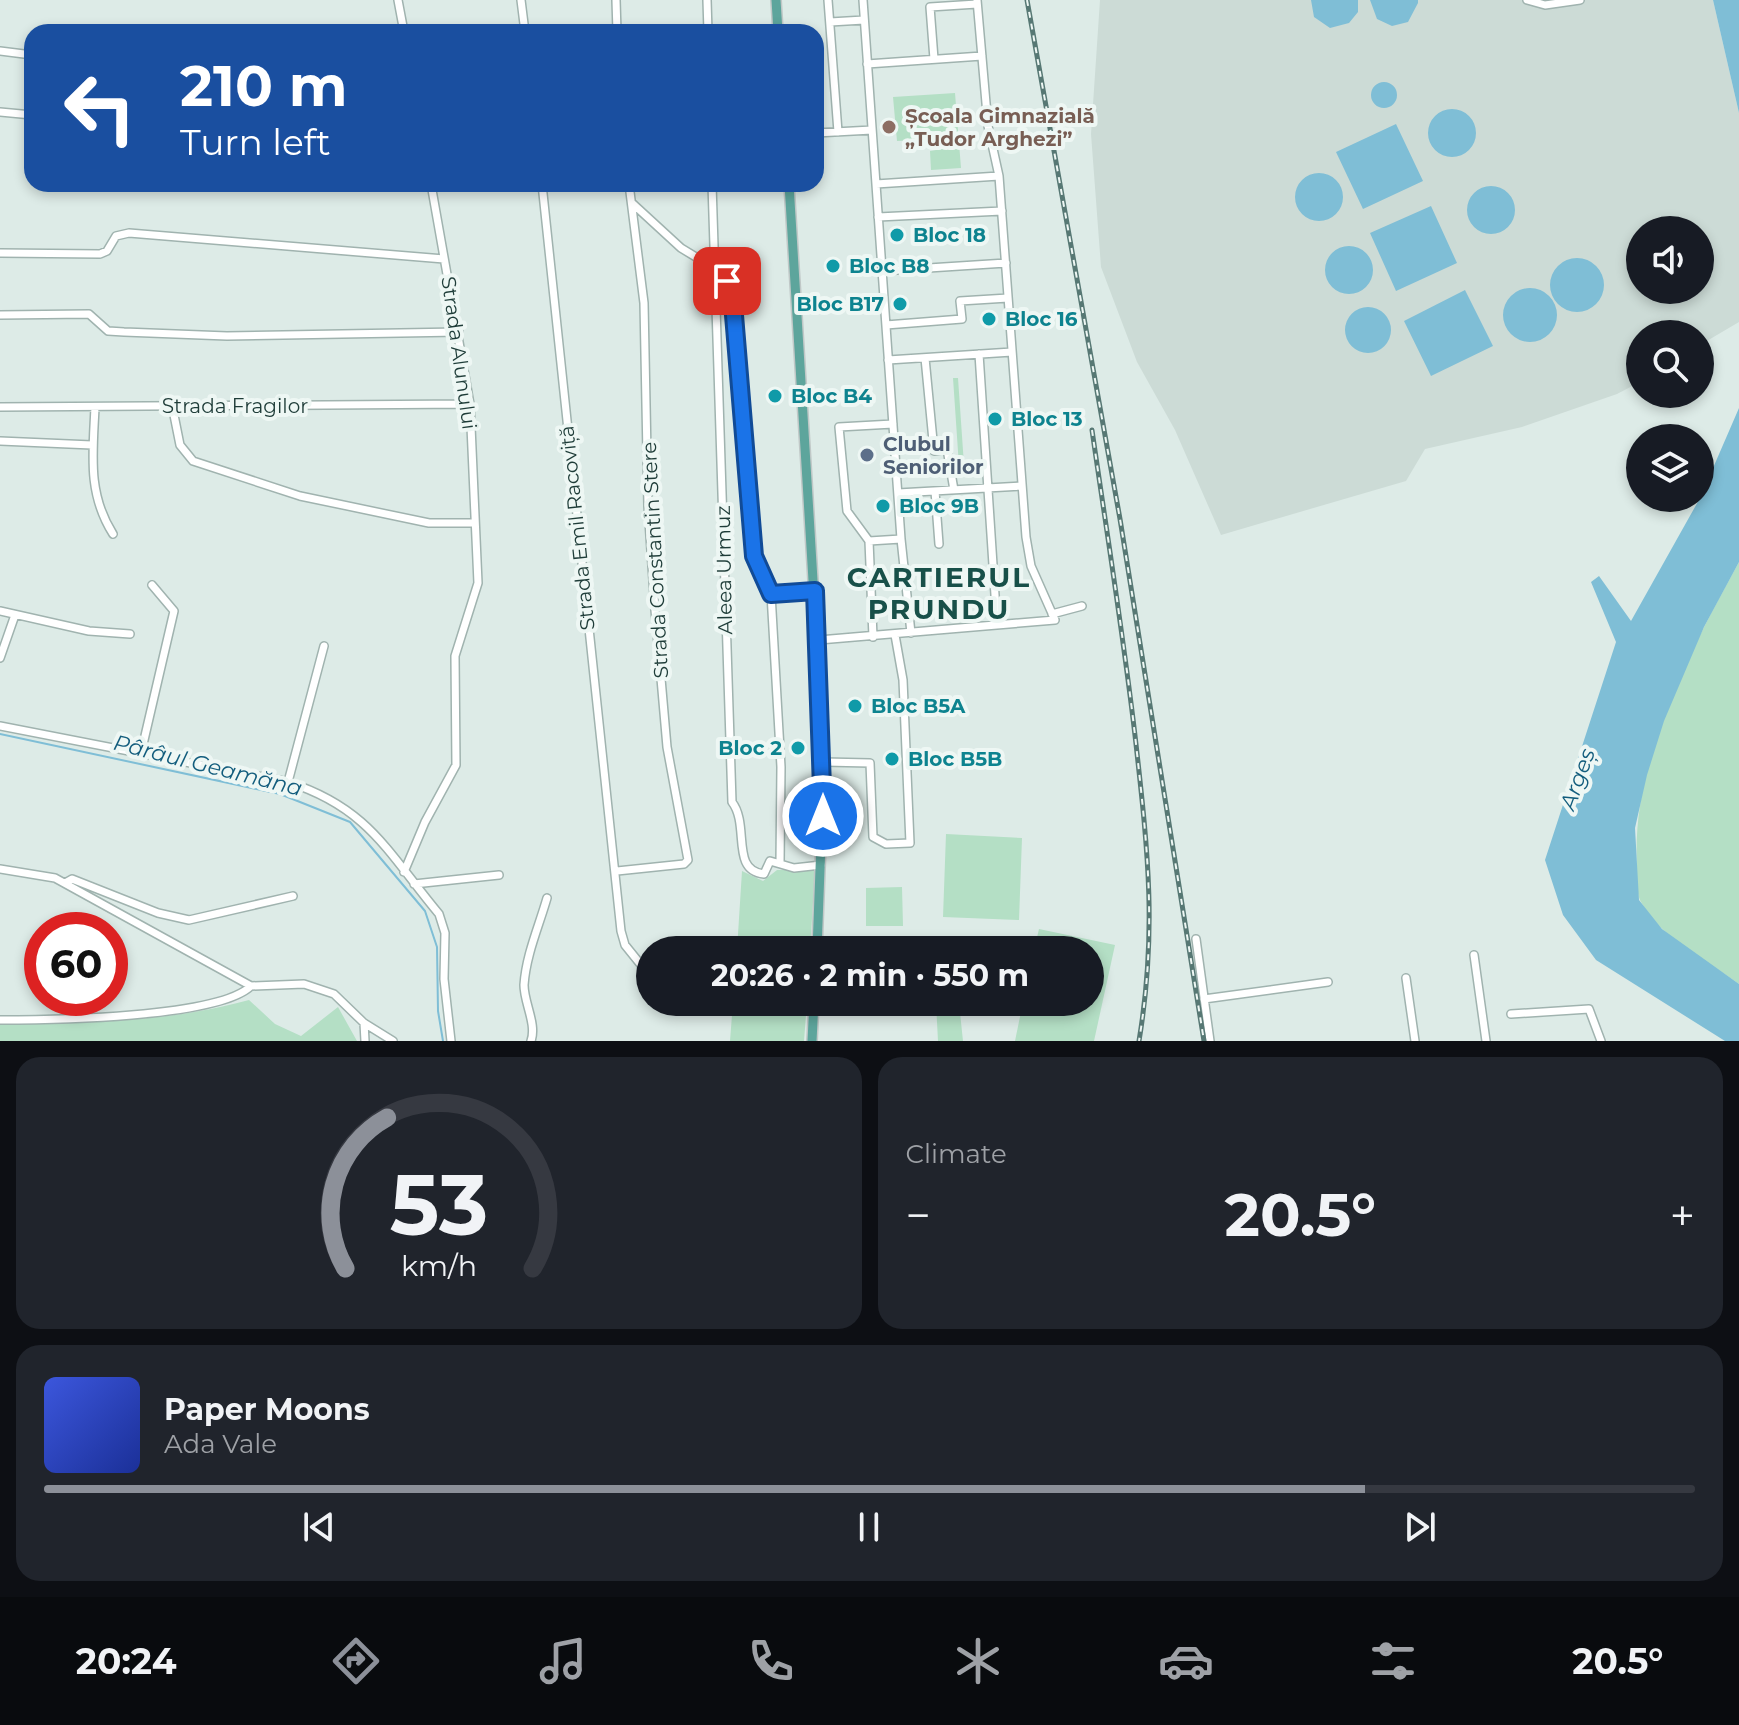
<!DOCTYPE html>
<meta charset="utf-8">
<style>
body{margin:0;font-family:Montserrat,sans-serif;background:#20242c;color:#f1f3f6;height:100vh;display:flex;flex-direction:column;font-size:30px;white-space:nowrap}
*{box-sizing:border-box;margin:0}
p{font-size:26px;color:#9ea1a6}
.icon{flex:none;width:44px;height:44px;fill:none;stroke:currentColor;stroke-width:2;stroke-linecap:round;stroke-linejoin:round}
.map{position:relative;height:1041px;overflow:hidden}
.sheet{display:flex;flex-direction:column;gap:16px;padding:16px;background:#0d0f14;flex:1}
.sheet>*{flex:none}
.banner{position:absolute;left:24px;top:24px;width:800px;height:168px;border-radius:24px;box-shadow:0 4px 12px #0003;background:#1a4fa0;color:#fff;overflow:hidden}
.buttons{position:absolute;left:1626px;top:216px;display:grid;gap:16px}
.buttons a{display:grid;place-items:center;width:88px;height:88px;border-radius:50%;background:#171b24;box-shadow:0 4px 12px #0003;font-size:40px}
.speed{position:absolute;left:24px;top:912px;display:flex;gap:16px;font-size:40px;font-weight:700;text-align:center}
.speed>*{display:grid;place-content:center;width:104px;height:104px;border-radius:50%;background:#171b24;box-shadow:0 4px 12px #0003;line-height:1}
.speed .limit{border:12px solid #d22;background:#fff;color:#111}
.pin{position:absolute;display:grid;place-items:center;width:68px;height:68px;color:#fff;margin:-34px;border-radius:16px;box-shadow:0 4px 12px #0006}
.me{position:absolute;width:88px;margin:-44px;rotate:0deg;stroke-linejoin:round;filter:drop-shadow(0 0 6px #0008)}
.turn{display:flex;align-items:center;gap:28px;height:168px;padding:0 24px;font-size:36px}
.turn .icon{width:104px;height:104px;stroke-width:2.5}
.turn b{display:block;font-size:56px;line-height:68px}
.big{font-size:60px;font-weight:700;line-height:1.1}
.sheet .tile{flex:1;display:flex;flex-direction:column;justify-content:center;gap:12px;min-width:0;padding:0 28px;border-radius:24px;background:#20242c}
.sheet .dial{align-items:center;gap:0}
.dial svg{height:208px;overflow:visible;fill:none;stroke:#363941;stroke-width:7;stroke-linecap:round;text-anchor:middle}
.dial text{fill:#f1f3f6;stroke:none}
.song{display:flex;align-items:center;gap:24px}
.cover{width:96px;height:96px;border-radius:12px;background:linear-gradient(135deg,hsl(230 70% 55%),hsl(230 70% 35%))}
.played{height:8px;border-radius:4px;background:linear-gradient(90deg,#8c9099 80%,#363941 80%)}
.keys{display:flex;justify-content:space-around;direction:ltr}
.heat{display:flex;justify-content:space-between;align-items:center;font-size:44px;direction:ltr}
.sheet .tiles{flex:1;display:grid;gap:16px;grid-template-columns:1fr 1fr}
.tile:last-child{grid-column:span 2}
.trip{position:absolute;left:636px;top:936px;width:468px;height:80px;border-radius:40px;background:#171b24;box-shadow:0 4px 12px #0003;font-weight:700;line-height:80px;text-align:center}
.tabs{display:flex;height:128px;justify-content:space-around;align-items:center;background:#090b0e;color:#9ea1a6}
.tabs .icon{width:56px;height:56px}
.tabs .active{color:#8c9099}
.tabs b{font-size:36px;color:#f1f3f6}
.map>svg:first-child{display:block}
.built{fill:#ccdbd6;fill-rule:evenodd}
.green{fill:#b4dfc5}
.water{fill:#7fbed6}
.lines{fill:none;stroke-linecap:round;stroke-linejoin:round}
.stream{stroke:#7fbed6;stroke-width:2}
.minor-casing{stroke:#a0b3af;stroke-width:10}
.major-casing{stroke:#c0c8c7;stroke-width:12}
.minor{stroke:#fff;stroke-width:7}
.major{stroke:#5da59c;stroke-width:9}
.rail-casing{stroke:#577874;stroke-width:5}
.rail{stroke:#eef7f4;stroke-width:2;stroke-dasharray:6;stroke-linecap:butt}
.route-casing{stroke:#114b97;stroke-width:20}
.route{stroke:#1a73e8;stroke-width:14}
.education-dot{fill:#8d6e63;stroke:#eef7f4;stroke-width:3}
.culture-dot{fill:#0f9aa8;stroke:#eef7f4;stroke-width:3}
.service-dot{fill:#5c6f8a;stroke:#eef7f4;stroke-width:3}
.labels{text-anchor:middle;stroke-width:8;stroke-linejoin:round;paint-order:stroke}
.education-label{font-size:20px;font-weight:bold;fill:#785e54;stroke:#eef7f4;text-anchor:start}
.culture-label{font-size:20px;font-weight:bold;fill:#0d838f;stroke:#eef7f4;text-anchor:start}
.street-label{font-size:20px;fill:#1e3c38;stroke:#eef7f4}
.service-label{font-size:20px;font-weight:bold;fill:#4e5e75;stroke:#eef7f4;text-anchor:start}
.water-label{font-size:22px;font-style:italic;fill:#135d7d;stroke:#eef7f4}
.district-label{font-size:28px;font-weight:bold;letter-spacing:2px;fill:#185049;stroke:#eef7f4}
</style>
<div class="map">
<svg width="1739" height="1041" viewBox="0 0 1739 1041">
<rect width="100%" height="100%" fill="#ddebe7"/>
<path class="built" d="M 1100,0 L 1713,0 L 1739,113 L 1739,322 L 1700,345 L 1700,334 L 1640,334 L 1640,382 L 1617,394 L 1522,427 L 1425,449 L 1406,481 L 1221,535 L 1175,430 L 1137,362 L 1101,267 L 1091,134 ZM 1640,230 L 1700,230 L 1700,290 L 1640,290 Z"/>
<path class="green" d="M 955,93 L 961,168 L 931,170 L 930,151 L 936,150 L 935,139 L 897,141 L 893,97 Z
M 953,378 L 958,378 L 964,465 L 959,466 Z
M 1739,562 L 1739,984 C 1706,960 1661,938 1641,902 C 1636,893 1637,876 1637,866 C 1631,760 1689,653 1739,562 Z
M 946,834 L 1022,838 L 1019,920 L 943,917 Z
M 777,870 L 815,870 L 810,950 L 737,950 L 742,871 L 763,881 Z
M 902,887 L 903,926 L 866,926 L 866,888 Z
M 1039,929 L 1115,945 L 1094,1041 L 1015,1041 L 1023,1002 L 1090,1002 L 1090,950 L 1034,950 Z
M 249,1000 L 275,1024 L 301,1036 L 338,1007 L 357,1041 L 0,1041 L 0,1023 C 85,1022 166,1023 249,1000 Z
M 733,1002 L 807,1002 L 804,1041 L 730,1041 Z
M 936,1003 L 959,1003 L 963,1041 L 938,1041 Z"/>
<path class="water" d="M 1311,0 L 1358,0 L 1358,12 L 1349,23 L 1330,28 L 1314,17 Z
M 1370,0 L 1418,0 L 1418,3 L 1408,22 L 1392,26 L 1377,19 Z
M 1713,0 L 1739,0 L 1739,113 Z
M1371 95a13 13 0 1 1 26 0a13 13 0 1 1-26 0Z
M1428 133a24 24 0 1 1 48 0a24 24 0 1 1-48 0Z
M 1396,124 L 1423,181 L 1363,209 L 1336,152 Z
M1295 197a24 24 0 1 1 48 0a24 24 0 1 1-48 0Z
M1467 210a24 24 0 1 1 48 0a24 24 0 1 1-48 0Z
M 1431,206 L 1457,263 L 1396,291 L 1370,233 Z
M1325 270a24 24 0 1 1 48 0a24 24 0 1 1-48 0Z
M1550 285a27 27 0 1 1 54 0a27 27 0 1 1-54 0Z
M1503 315a27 27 0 1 1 54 0a27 27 0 1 1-54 0Z
M 1465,290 L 1493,346 L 1431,376 L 1404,321 Z
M1345 330a23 23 0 1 1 46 0a23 23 0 1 1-46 0Z
M 1739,408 L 1739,562 L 1704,627 L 1664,721 L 1647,775 L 1635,828 L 1639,900 L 1662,929 L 1739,984 L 1739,1041 L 1725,1041 L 1596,960 L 1563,915 L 1545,860 L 1616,642 L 1591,582 L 1599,576 L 1631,621 L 1700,498 Z"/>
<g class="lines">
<path class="stream" d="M 0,734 L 280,794 L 350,822 L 425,911 L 437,947 L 438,1011 L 443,1041"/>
<defs>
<path id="minor" d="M 398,0 L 404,32
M 521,0 L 525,32
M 616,0 L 617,32
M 707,0 L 708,32
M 828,0 L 838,132
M 863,0 L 901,539 L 911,633
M 1527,0 L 1545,5 L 1580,0
M 830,22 L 864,20
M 0,51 L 32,55
M 934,59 L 930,7 L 977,4
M 867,64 L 982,56
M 0,112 L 32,115
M 816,133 L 872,130
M 542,184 L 621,931 L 625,945 L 650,976
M 712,184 L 732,802 C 750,825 730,871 764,874 L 770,861 L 794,868 L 821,865
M 876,184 L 999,176
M 632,203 L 681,248 L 714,268 L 727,281 L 733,303 L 754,556 L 771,594 L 815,591
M 878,217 L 1002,211
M 0,253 L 100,254 L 107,251 L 116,236 L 129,233 L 444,259
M 882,271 L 1006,263
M 0,315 L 89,314 L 108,331 L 124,332 L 227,336 L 459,332
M 886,325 L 962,319 L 960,301 L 1008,298
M 979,354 L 997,625
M 925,358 L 934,451 L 947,449 L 954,490
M 888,360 L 1012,352
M 172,405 L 180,445 L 193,461 L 300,496 L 429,523 L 475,523
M 0,407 L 470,404
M 95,407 C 93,453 87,493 113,534
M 0,441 L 92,445
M 935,491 L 939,544
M 898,493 L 1021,486
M 869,541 L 901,539
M 771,594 L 781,767 L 780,863
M 0,611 L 89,631 L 130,634
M 1052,614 L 1082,606
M 873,637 L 869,541 L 847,511 L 839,427 L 893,424
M 819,640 L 1055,620 L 1031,566 L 1026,537 L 999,176 L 988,126 L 977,0
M 0,658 L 15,615
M 0,726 L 288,782 C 369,808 388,853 439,914 L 445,933 L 444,979 L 451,1041
M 141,753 L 174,611 L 152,585
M 824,762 L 870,763 L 873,837 L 886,844 L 910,843 L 903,680 L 895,635
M 288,782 L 324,646
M 0,869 L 55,878 L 251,986 L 304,984 L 334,994 L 364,1023 L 393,1041
M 617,871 L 684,864 L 688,860 L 667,747 L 655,610 L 648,506 L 644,303 L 629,184
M 404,872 L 425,822 L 456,765 L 455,656 L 478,583 L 470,404 L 431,184
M 65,883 L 72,879 L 158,913 L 189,920 L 293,896
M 414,884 L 499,875
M 1196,939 L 1210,1041
M 1474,955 L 1486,1041
M 1406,978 L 1415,1041
M 1204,999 L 1328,982
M 671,1002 L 675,1006
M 1511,1014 L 1589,1009 L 1601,1041
M 0,1020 C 50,1020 218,1018 251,986
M 364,1023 L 365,1041
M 531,1041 C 537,1024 524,1003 524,985 C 526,955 539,926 547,898"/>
<path id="major" d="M 776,0 L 778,32
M 789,184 L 824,762 L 817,950
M 812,1041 L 814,1002"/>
</defs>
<use href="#minor" class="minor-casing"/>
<use href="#major" class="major-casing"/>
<use href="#minor" class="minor"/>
<use href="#major" class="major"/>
<defs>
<path id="rail" d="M 1027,0 L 1120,519 L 1204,1041
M 1092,430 C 1107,534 1124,639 1136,744 C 1148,852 1157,932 1139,1041"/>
</defs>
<use href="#rail" class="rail-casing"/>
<use href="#rail" class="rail"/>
</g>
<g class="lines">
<defs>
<path id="route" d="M 727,281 L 733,303 L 754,556 L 771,594 L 815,591 L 823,816"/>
</defs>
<use href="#route" class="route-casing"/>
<use href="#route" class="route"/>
</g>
<circle class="education-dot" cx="889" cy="127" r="8"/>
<g class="culture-dot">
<circle cx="897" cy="235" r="8"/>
<circle cx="833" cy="266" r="8"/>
<circle cx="900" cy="304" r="8"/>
<circle cx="989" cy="319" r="8"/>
<circle cx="775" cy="396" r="8"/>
<circle cx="995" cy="419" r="8"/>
<circle cx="883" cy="506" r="8"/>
<circle cx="855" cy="706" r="8"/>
<circle cx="798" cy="748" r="8"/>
<circle cx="892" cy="759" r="8"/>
</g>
<circle class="service-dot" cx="867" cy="455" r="8"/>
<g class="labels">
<g class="education-label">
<text x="905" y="123">Școala Gimnazială<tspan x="905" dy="23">„Tudor Arghezi”</tspan></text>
</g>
<g class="culture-label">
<text x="913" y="242">Bloc 18</text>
<text x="849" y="273">Bloc B8</text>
<text x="884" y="311" text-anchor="end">Bloc B17</text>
<text x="1005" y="326">Bloc 16</text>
<text x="791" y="403">Bloc B4</text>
<text x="1011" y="426">Bloc 13</text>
<text x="899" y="513">Bloc 9B</text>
<text x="871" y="713">Bloc B5A</text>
<text x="782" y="755" text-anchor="end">Bloc 2</text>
<text x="908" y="766">Bloc B5B</text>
</g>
<g class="street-label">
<text transform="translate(459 353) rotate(82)" y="7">Strada Alunului</text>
<text x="235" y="413">Strada Fragilor</text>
<text transform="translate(577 528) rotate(-96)" y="7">Strada Emil Racoviță</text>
<text transform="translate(655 560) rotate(-93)" y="7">Strada Constantin Stere</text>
<text transform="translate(724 570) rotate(-91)" y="7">Aleea Urmuz</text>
</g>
<g class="service-label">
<text x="883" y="451">Clubul<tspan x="883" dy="23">Seniorilor</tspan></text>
</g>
<g class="water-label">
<text transform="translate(208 765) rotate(14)" y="8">Pârâul Geamăna</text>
<text transform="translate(1577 779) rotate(-70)" y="8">Argeș</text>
</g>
<g class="district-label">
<text x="939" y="587">CARTIERUL<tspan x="939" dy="32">PRUNDU</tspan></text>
</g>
</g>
</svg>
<div class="buttons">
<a><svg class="icon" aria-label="sound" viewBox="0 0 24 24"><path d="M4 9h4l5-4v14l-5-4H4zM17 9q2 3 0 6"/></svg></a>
<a><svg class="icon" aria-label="search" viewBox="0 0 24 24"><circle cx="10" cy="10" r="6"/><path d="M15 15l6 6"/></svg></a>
<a><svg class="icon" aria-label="layers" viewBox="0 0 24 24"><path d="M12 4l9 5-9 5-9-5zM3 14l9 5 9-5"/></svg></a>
</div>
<div class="speed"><div class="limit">60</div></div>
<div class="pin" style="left:727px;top:281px;background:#d93025"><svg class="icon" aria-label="arrive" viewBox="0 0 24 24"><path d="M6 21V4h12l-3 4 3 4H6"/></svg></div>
<svg class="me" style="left:823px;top:816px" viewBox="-20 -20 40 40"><circle r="17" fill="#1a73e8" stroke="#fff" stroke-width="3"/><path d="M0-11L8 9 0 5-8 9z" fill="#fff"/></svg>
<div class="trip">20:26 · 2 min · 550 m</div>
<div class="banner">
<div class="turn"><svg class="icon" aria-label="left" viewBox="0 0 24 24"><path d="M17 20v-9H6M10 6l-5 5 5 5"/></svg><div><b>210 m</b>Turn left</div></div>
</div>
</div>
<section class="sheet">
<div class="tiles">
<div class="tile dial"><svg viewBox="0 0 100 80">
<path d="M14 69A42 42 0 1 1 86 69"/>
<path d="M14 69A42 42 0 0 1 30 11" stroke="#8c9099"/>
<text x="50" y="56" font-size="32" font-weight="700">53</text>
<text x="50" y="72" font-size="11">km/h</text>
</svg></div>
<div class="tile"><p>Climate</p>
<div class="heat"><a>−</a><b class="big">20.5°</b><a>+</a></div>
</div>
<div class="tile">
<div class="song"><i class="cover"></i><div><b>Paper Moons</b><p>Ada Vale</p></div></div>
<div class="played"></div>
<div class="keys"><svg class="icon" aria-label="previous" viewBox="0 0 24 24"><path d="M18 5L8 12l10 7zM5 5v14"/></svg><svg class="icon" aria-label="pause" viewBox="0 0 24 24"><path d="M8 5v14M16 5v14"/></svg><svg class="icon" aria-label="next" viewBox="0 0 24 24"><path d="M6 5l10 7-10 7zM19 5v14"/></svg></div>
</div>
</div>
</section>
<nav class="tabs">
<b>20:24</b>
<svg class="icon active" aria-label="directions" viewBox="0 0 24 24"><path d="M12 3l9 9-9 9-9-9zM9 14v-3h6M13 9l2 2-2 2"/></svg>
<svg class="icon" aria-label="music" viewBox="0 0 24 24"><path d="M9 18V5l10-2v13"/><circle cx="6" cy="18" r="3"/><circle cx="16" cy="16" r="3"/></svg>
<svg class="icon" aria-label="phone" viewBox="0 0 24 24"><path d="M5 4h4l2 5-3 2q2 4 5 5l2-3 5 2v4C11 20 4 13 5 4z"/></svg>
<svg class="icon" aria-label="climate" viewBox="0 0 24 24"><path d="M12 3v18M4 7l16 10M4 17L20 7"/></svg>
<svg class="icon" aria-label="car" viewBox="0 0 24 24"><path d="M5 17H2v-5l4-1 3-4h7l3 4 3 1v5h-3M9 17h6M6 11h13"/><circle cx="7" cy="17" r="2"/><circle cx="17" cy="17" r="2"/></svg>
<svg class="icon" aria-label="filters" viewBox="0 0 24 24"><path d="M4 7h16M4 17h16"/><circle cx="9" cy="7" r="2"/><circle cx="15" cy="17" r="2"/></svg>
<b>20.5°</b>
</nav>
